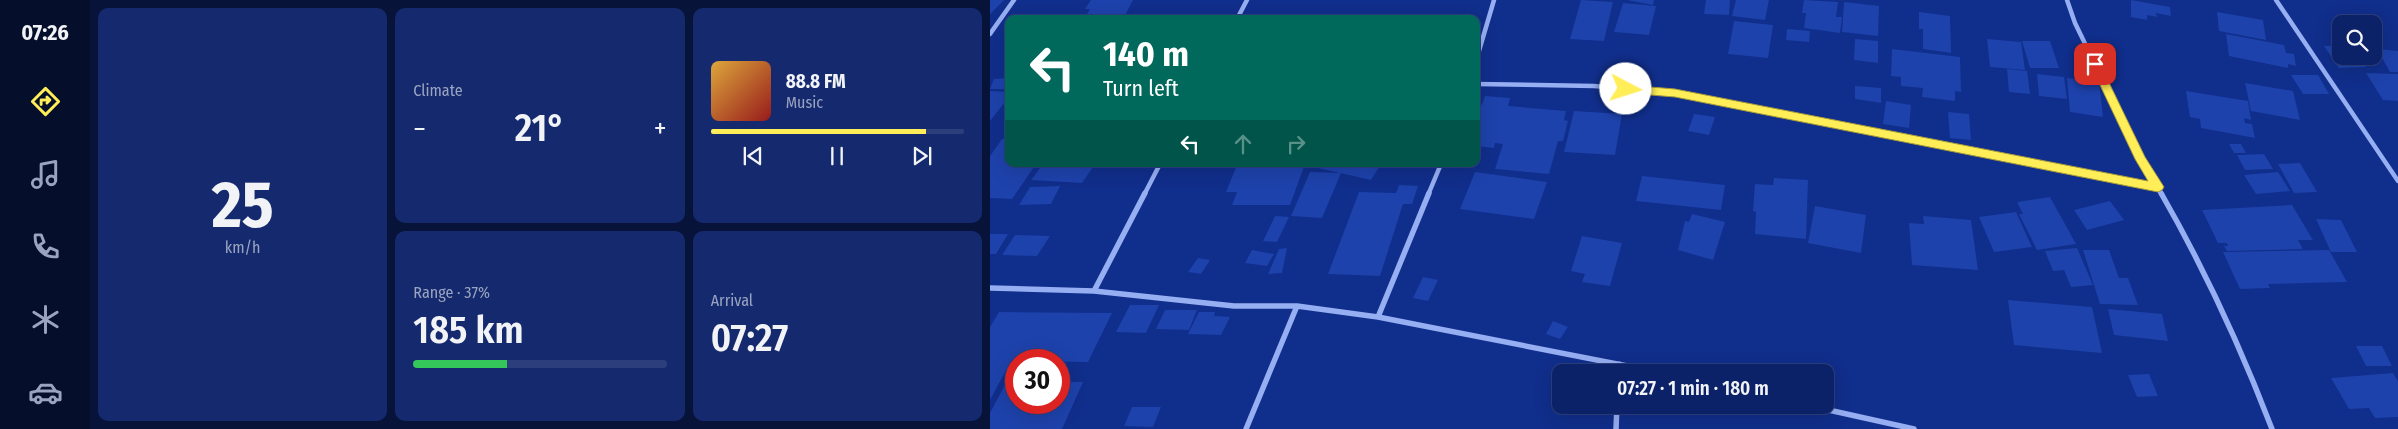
<!DOCTYPE html>
<meta charset="utf-8">
<style>
body{margin:0;font-family:"Fira Sans Condensed",sans-serif;background:#152a6e;color:#f1f3f6;height:100vh;display:flex;flex-direction:column;font-size:19px;white-space:nowrap}
*{box-sizing:border-box;margin:0}
p{font-size:16px;color:#9aa4c0}
.icon{flex:none;width:28px;height:28px;fill:none;stroke:currentColor;stroke-width:2;stroke-linecap:round;stroke-linejoin:round}
.map{position:relative;flex:1;overflow:hidden}
.sheet{display:flex;flex-direction:column;gap:8px;padding:8px;background:#071339;width:900px}
.sheet>*{flex:none}
.hud{position:absolute;left:15px;top:15px;width:475px;height:152px;border-radius:10px;box-shadow:0 5px 20px #0002,0 0 0 1px #2c3f7c;background:#00695c;color:#fff;overflow:hidden}
.buttons{position:absolute;left:1342px;top:15px;display:grid;gap:10px}
.buttons a{display:grid;place-items:center;width:50px;height:50px;border-radius:10px;background:#0c2268;box-shadow:0 5px 20px #0002,0 0 0 1px #2c3f7c;font-size:25px}
.speed{position:absolute;left:15px;top:349px;display:flex;gap:10px;font-size:25px;font-weight:700;text-align:center}
.speed>*{display:grid;place-content:center;width:65px;height:65px;border-radius:50%;background:#0c2268;box-shadow:0 5px 20px #0002,0 0 0 1px #2c3f7c;line-height:1}
.speed .limit{border:8px solid #d22;background:#fff;color:#111}
.pin{position:absolute;display:grid;place-items:center;width:42px;height:42px;color:#fff;margin:-21px;border-radius:10px;box-shadow:0 2px 8px #0006}
.me{position:absolute;width:55px;margin:-28px;rotate:95deg;stroke-linejoin:round;filter:drop-shadow(0 0 4px #0008)}
.turn{display:flex;align-items:center;gap:18px;height:105px;padding:0 15px;font-size:22px}
.turn .icon{width:65px;height:65px;stroke-width:2.5}
.turn b{display:block;font-size:35px;line-height:42px}
.lanes{display:flex;align-items:center;height:48px;padding:0 15px;background:#0003;justify-content:center;gap:25px;direction:ltr}
.lanes .off{opacity:.35}
.big{font-size:38px;font-weight:600;line-height:1.1}
.sheet .widget{flex:1;display:flex;flex-direction:column;justify-content:center;gap:8px;min-width:0;padding:0 18px;border-radius:10px;background:#152a6e}
.sheet .dial{align-items:center;gap:0}
.dial b{font-size:65px;line-height:1}
.song{display:flex;align-items:center;gap:15px}
.cover{width:60px;height:60px;border-radius:8px;background:linear-gradient(135deg,hsl(40 70% 55%),hsl(0 70% 35%))}
.played{height:5px;border-radius:2px;background:linear-gradient(90deg,#ffee57 85%,#2c3f7c 85%)}
.keys{display:flex;justify-content:space-around;direction:ltr}
.heat{display:flex;justify-content:space-between;align-items:center;font-size:28px;direction:ltr}
.charge{height:8px;border-radius:4px;background:linear-gradient(90deg,#34c759 37%,#2c3f7c 0)}
.sheet .tiles{flex:1;display:grid;gap:8px;grid-template-columns:repeat(3,1fr)}
.widget:first-child{grid-row:span 2}
.trip{position:absolute;left:562px;top:364px;width:282px;height:50px;border-radius:10px;background:#0c2268;box-shadow:0 5px 20px #0002,0 0 0 1px #2c3f7c;font-weight:600;line-height:50px;text-align:center}
main{display:flex;flex:1;min-height:0}
.menu{display:flex;flex-direction:column;width:90px;justify-content:space-around;align-items:center;background:#050e2a;color:#9aa4c0}
.menu .icon{width:35px;height:35px}
.menu .current{color:#ffee57}
.menu b{font-size:22px;color:#f1f3f6}
.map>svg:first-child{display:block}
.building{fill:#1d42ab}
.lines{fill:none;stroke-linecap:round;stroke-linejoin:round}
.minor-far1{stroke:#96aef2;stroke-width:4.5}
.minor{stroke:#96aef2;stroke-width:5.5}
.route{fill:#ffee57;stroke:#a69b39}
</style>
<main>
<nav class="menu">
<b>07:26</b>
<svg class="icon current" aria-label="directions" viewBox="0 0 24 24"><path d="M12 3l9 9-9 9-9-9zM9 14v-3h6M13 9l2 2-2 2"/></svg>
<svg class="icon" aria-label="music" viewBox="0 0 24 24"><path d="M9 18V5l10-2v13"/><circle cx="6" cy="18" r="3"/><circle cx="16" cy="16" r="3"/></svg>
<svg class="icon" aria-label="phone" viewBox="0 0 24 24"><path d="M5 4h4l2 5-3 2q2 4 5 5l2-3 5 2v4C11 20 4 13 5 4z"/></svg>
<svg class="icon" aria-label="climate" viewBox="0 0 24 24"><path d="M12 3v18M4 7l16 10M4 17L20 7"/></svg>
<svg class="icon" aria-label="car" viewBox="0 0 24 24"><path d="M5 17H2v-5l4-1 3-4h7l3 4 3 1v5h-3M9 17h6M6 11h13"/><circle cx="7" cy="17" r="2"/><circle cx="17" cy="17" r="2"/></svg>
</nav>
<section class="sheet">
<div class="tiles">
<div class="widget dial"><b>25</b><p>km/h</p></div>
<div class="widget"><p>Climate</p>
<div class="heat"><a>−</a><b class="big">21°</b><a>+</a></div>
</div>
<div class="widget">
<div class="song"><i class="cover"></i><div><b>88.8 FM</b><p>Music</p></div></div>
<div class="played"></div>
<div class="keys"><svg class="icon" aria-label="previous" viewBox="0 0 24 24"><path d="M18 5L8 12l10 7zM5 5v14"/></svg><svg class="icon" aria-label="pause" viewBox="0 0 24 24"><path d="M8 5v14M16 5v14"/></svg><svg class="icon" aria-label="next" viewBox="0 0 24 24"><path d="M6 5l10 7-10 7zM19 5v14"/></svg></div>
</div>
<div class="widget"><p>Range · 37%</p><b class="big">185 km</b><div class="charge"></div></div>
<div class="widget"><p>Arrival</p><b class="big">07:27</b></div>
</div>
</section>
<div class="map">
<svg width="1408" height="429" viewBox="0 0 1408 429">
<rect width="100%" height="100%" fill="#102e8b"/>
<path class="building" d="M 0,0 L 14,0 L 0,14 Z
M 101,0 L 143,0 L 133,19 L 90,19 L 91,16 L 96,16 L 100,9 L 95,9 Z
M 591,0 L 623,2 L 614,41 L 580,39 Z
M 637,0 L 664,0 L 663,5 Z
M 716,0 L 740,0 L 739,15 L 714,14 Z
M 746,0 L 779,0 L 775,20 L 742,16 Z
M 814,0 L 848,2 L 846,17 L 852,17 L 850,33 L 814,28 L 816,13 L 812,13 Z
M 1141,0 L 1180,7 L 1181,16 L 1166,13 L 1167,17 L 1157,15 L 1157,20 L 1141,17 Z
M 854,2 L 889,6 L 888,36 L 852,32 Z
M 633,3 L 666,6 L 659,35 L 624,32 Z
M 929,12 L 960,16 L 961,53 L 933,49 L 933,29 L 929,29 Z
M 1227,12 L 1273,20 L 1276,40 L 1229,31 Z
M 744,21 L 783,25 L 778,58 L 738,54 Z
M 797,29 L 820,31 L 819,42 L 796,40 Z
M 1236,34 L 1294,45 L 1296,53 L 1304,54 L 1306,66 L 1298,64 L 1298,68 L 1239,56 Z
M 865,39 L 888,41 L 888,63 L 864,60 Z
M 997,39 L 1031,42 L 1035,70 L 1000,67 Z
M 1032,41 L 1060,41 L 1069,68 L 1040,68 Z
M 1334,46 L 1351,46 L 1351,56 L 1368,56 L 1376,67 L 1349,68 Z
M 902,49 L 970,57 L 971,92 L 965,91 L 965,101 L 932,97 L 933,88 L 911,86 L 911,77 L 901,76 Z
M 1387,49 L 1408,51 L 1408,72 L 1400,72 Z
M 1017,69 L 1037,71 L 1040,94 L 1019,92 Z
M 1376,73 L 1408,74 L 1408,101 L 1393,100 Z
M 1047,74 L 1074,77 L 1077,99 L 1049,96 Z
M 1301,75 L 1328,75 L 1339,94 L 1313,94 Z
M 19,78 L 19,89 L 0,89 L 4,79 Z
M 1077,78 L 1109,82 L 1113,117 L 1080,112 Z
M 1255,83 L 1303,91 L 1310,120 L 1261,111 Z
M 865,86 L 891,88 L 891,103 L 865,99 Z
M 0,91 L 19,92 L 19,97 L 0,121 Z
M 1196,91 L 1258,101 L 1261,120 L 1254,118 L 1255,123 L 1262,124 L 1265,138 L 1211,128 L 1210,119 L 1200,117 Z
M 495,96 L 520,98 L 518,106 L 576,111 L 574,120 L 578,121 L 573,141 L 568,141 L 559,174 L 505,169 L 513,144 L 505,143 L 504,148 L 486,146 L 486,120 Z
M 896,101 L 921,105 L 919,128 L 893,124 Z
M 584,111 L 632,114 L 625,155 L 574,152 Z
M 958,112 L 979,114 L 981,140 L 960,138 Z
M 704,114 L 725,117 L 719,135 L 698,131 Z
M 12,139 L 19,139 L 19,164 L 46,164 L 22,199 L 0,198 L 0,156 Z
M 1239,144 L 1251,144 L 1256,153 L 1244,153 Z
M 1274,154 L 1283,169 L 1255,170 L 1247,155 Z
M 1310,163 L 1327,192 L 1304,193 L 1288,164 Z
M 53,164 L 105,164 L 92,183 L 41,180 Z
M 260,164 L 315,164 L 300,205 L 242,205 L 247,192 L 236,192 L 247,165 Z
M 326,164 L 391,164 L 381,180 L 324,167 Z
M 320,172 L 351,173 L 332,218 L 301,216 Z
M 485,172 L 557,182 L 544,219 L 470,209 Z
M 1288,172 L 1300,191 L 1266,194 L 1254,175 Z
M 652,176 L 735,185 L 731,210 L 646,201 Z
M 784,178 L 818,180 L 816,239 L 765,234 L 766,212 L 763,211 L 765,184 L 783,185 Z
M 409,185 L 428,186 L 422,204 L 413,204 L 390,276 L 338,274 L 369,192 L 406,193 Z
M 70,186 L 61,204 L 29,205 L 40,187 Z
M 1060,197 L 1086,244 L 1047,250 L 1029,214 L 1033,214 L 1027,202 Z
M 1120,201 L 1134,220 L 1097,230 L 1084,210 Z
M 1302,205 L 1323,240 L 1308,240 L 1313,249 L 1237,251 L 1234,246 L 1238,246 L 1237,243 L 1228,243 L 1212,210 Z
M 825,206 L 876,215 L 871,253 L 818,243 Z
M 1026,212 L 1042,247 L 1004,252 L 989,217 Z
M 702,214 L 735,222 L 723,260 L 688,250 L 695,221 L 699,222 Z
M 285,216 L 299,217 L 287,242 L 273,241 Z
M 933,216 L 981,220 L 988,270 L 922,265 L 919,223 L 934,224 Z
M 1326,219 L 1351,220 L 1367,252 L 1341,252 Z
M 0,234 L 18,234 L 6,254 L 0,254 Z
M 25,235 L 60,236 L 47,256 L 12,255 Z
M 592,236 L 632,243 L 620,286 L 592,282 L 595,274 L 581,271 Z
M 297,248 L 292,273 L 278,274 L 289,249 Z
M 1087,248 L 1103,285 L 1081,287 L 1074,270 L 1063,271 L 1055,251 Z
M 262,250 L 284,254 L 277,266 L 255,263 Z
M 1093,250 L 1119,250 L 1129,278 L 1138,278 L 1148,305 L 1110,304 Z
M 1339,250 L 1357,282 L 1278,284 L 1280,288 L 1250,289 L 1233,252 Z
M 208,258 L 220,260 L 211,274 L 198,272 Z
M 433,277 L 448,280 L 438,301 L 423,298 Z
M 1018,300 L 1102,307 L 1112,353 L 1024,345 Z
M 140,305 L 169,305 L 156,333 L 126,332 Z
M 1118,309 L 1172,314 L 1178,341 L 1124,335 Z
M 175,310 L 207,310 L 199,330 L 166,329 Z
M 9,312 L 122,313 L 98,362 L 21,361 L 0,400 L 0,327 Z
M 209,312 L 225,312 L 224,316 L 240,317 L 231,335 L 198,334 Z
M 563,321 L 578,327 L 570,339 L 556,334 Z
M 1366,346 L 1392,346 L 1402,366 L 1376,366 Z
M 1403,373 L 1408,381 L 1408,417 L 1385,418 L 1379,408 L 1359,409 L 1341,378 Z
M 1159,374 L 1168,396 L 1147,397 L 1138,375 Z
M 18,379 L 26,379 L 26,402 L 69,402 L 69,382 L 93,382 L 72,429 L 0,429 L 0,413 Z
M 142,407 L 171,407 L 163,427 L 134,426 Z"/>
<g class="lines">
<path class="minor-far1" d="M 1077,0 L 1085,23 L 1151,159 L 1172,195
M 1286,0 L 1408,181
M 247,19 L 257,0
M 0,34 L 24,0
M 486,61 L 504,0
M 486,84 L 604,86 L 685,93 L 1168,187
M 154,195 L 170,164
M 438,195 L 451,164"/>
<path class="minor" d="M 1171,193 C 1214,268 1251,348 1282,429
M 0,288 L 104,291 L 244,306 L 307,306 L 388,317 L 668,372
M 104,291 L 155,193
M 388,317 L 439,193
M 629,364 L 629,372
M 816,405 L 924,429
M 256,429 L 307,306
M 626,429 L 627,405"/>
</g>
<path class="route" d="M 1105,61 L 1110,64 L 1155,157 L 1174,187 L 1172,190 L 1168,192 L 685,97 L 636,93 L 631,89 L 636,85 L 685,89 L 1158,181 L 1145,159 L 1100,64 Z"/>
</svg>
<div class="buttons">
<a><svg class="icon" aria-label="search" viewBox="0 0 24 24"><circle cx="10" cy="10" r="6"/><path d="M15 15l6 6"/></svg></a>
</div>
<div class="speed"><div class="limit">30</div></div>
<div class="pin" style="left:1105px;top:64px;background:#d93025"><svg class="icon" aria-label="arrive" viewBox="0 0 24 24"><path d="M6 21V4h12l-3 4 3 4H6"/></svg></div>
<svg class="me" style="left:636px;top:89px" viewBox="-20 -20 40 40"><circle r="19" fill="#fff"/><path d="M0-13L10 11 0 6-10 11z" fill="#ffee57"/></svg>
<div class="trip">07:27 · 1 min · 180 m</div>
<div class="hud">
<div class="turn"><svg class="icon" aria-label="left" viewBox="0 0 24 24"><path d="M17 20v-9H6M10 6l-5 5 5 5"/></svg><div><b>140 m</b>Turn left</div></div>
<div class="lanes"><svg class="icon" aria-label="left" viewBox="0 0 24 24"><path d="M17 20v-9H6M10 6l-5 5 5 5"/></svg><svg class="icon off" aria-label="ahead" viewBox="0 0 24 24"><path d="M12 20V5M6 11l6-6 6 6"/></svg><svg class="icon off" aria-label="right" viewBox="0 0 24 24"><path d="M7 20v-9h11M14 6l5 5-5 5"/></svg></div>
</div>
</div>
</main>
